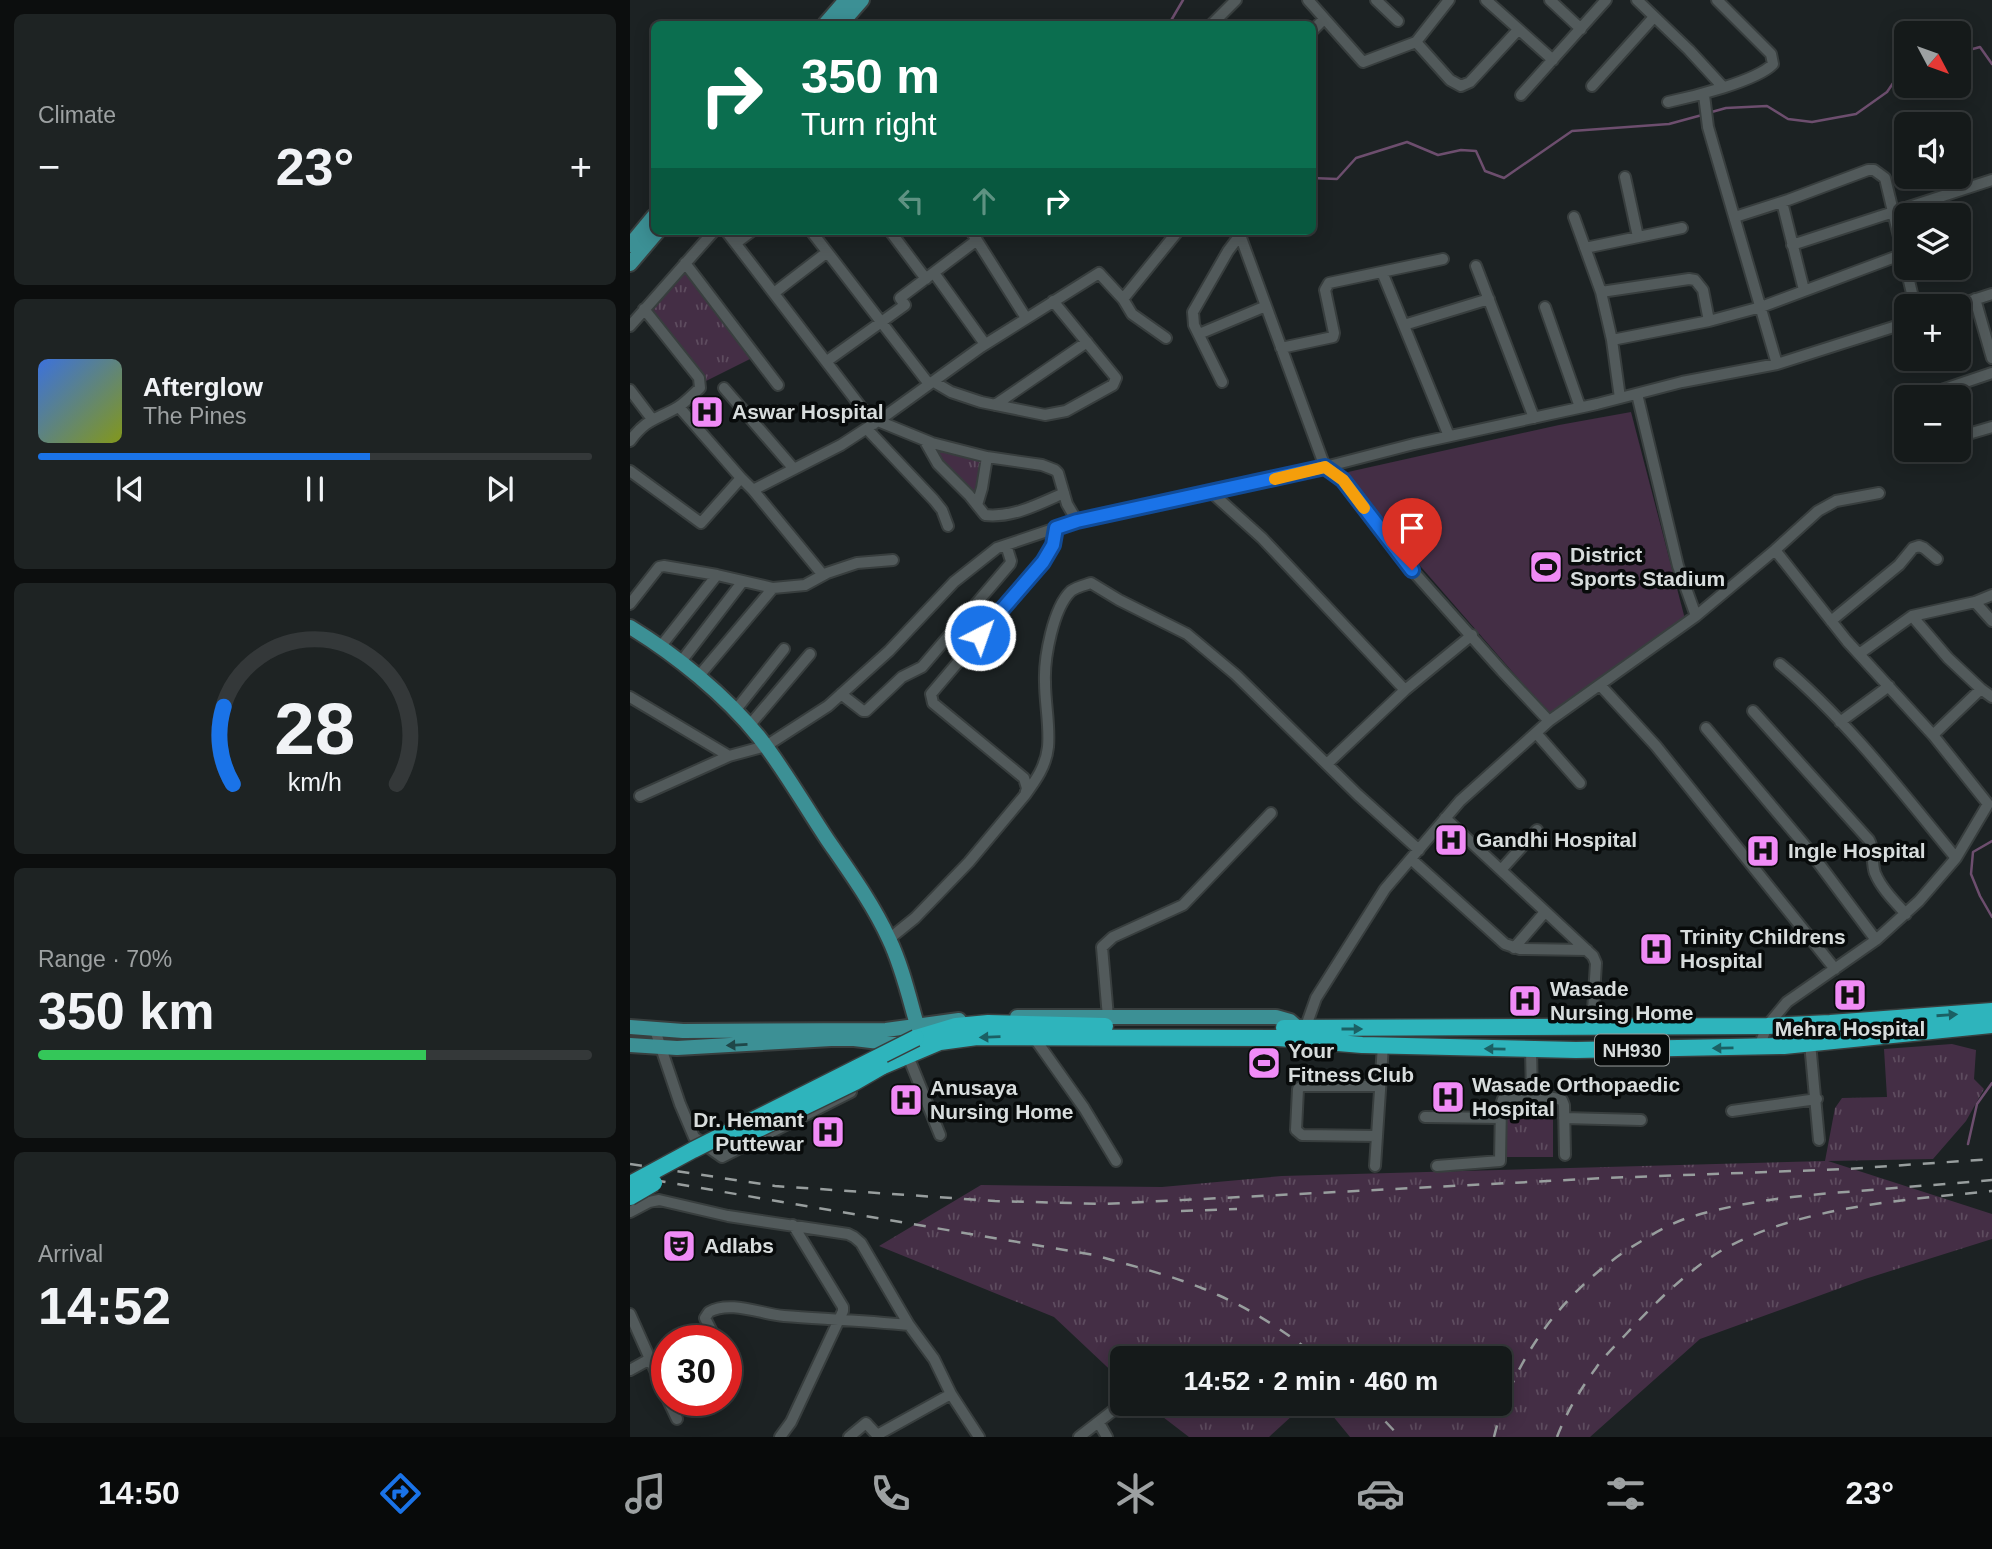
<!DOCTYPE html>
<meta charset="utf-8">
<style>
body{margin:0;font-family:Helvetica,sans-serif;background:#1e2323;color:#f1f3f6;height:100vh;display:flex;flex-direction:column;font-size:26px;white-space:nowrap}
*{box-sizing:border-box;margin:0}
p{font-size:23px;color:#9da1a2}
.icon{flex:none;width:38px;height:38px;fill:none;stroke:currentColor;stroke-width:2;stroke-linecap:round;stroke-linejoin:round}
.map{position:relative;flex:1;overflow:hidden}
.panel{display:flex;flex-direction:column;gap:14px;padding:14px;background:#0c0e0e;width:630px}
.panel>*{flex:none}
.banner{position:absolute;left:21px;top:21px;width:665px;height:214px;border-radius:10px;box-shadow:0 4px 18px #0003,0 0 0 2px #343839;background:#0b6e4f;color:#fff;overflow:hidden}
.needle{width:46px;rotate:131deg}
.tools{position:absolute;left:1264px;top:21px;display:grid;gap:14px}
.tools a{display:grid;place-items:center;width:77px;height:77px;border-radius:10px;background:#151a1a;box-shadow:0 4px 18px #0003,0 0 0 2px #343839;font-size:35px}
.speed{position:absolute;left:21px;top:1325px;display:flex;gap:14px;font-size:35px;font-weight:700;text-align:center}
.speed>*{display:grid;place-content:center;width:91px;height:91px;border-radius:50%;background:#151a1a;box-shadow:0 4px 18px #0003,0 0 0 2px #343839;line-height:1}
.speed .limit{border:10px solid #d22;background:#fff;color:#111}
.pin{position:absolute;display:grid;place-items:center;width:60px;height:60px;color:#fff;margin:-72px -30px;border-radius:50% 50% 50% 0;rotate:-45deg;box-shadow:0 0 7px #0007}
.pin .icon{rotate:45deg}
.me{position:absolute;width:77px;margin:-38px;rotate:41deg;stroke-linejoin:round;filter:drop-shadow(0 0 5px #0008)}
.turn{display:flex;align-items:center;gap:24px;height:147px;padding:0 35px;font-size:32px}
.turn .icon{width:91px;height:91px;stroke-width:2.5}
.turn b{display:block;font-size:49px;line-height:60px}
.lanes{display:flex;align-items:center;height:66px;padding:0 35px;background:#0003;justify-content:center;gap:35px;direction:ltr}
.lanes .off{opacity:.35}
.big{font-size:52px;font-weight:700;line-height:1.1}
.panel .card{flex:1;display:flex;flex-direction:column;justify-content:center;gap:10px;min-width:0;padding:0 24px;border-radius:10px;background:#1e2323}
.panel .dial{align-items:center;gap:0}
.dial svg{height:182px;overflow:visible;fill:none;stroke:#343839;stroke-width:7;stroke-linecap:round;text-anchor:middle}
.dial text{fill:#f1f3f6;stroke:none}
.song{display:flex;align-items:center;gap:21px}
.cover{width:84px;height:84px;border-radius:10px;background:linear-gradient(135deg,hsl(220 70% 55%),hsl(70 70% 35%))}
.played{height:7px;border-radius:4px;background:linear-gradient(90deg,#1a73e8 60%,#343839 60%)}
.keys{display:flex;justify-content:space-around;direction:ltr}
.heat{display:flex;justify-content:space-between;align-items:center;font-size:38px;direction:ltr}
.charge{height:10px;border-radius:5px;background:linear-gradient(90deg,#34c759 70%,#343839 0)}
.trip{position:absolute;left:480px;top:1346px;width:402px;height:70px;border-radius:10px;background:#151a1a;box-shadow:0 4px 18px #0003,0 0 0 2px #343839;font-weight:700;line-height:70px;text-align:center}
.tabs{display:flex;height:112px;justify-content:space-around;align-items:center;background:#080a0a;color:#9da1a2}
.tabs .icon{width:49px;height:49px}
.tabs .active{color:#1a73e8}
.tabs b{font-size:32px;color:#f1f3f6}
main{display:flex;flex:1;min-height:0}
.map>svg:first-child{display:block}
.grass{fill:url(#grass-tufts)}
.pitch{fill:#442e45}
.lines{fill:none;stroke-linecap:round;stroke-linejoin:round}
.stream{stroke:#6d4e6e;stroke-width:2.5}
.minor-casing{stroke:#383e3e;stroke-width:14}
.major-casing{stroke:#383e3e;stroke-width:18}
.highway-casing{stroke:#383e3e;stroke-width:19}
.minor{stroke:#525a5b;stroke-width:10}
.major{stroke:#3c9095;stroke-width:14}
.highway{stroke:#2eb4bc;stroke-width:16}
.rail{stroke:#989e9e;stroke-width:2.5;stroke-dasharray:12 12;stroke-linecap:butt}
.highway-bridge-casing{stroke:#383e3e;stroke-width:19;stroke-linecap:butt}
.highway-bridge{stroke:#2eb4bc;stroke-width:16}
.oneway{fill:#1b6064}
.oneway2{fill:#1f4749}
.route-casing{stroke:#114b97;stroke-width:18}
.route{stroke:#1a73e8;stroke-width:12}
.slow{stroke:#f59e0b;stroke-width:12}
.labels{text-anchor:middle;stroke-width:7;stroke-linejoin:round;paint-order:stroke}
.shield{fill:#080b0b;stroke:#999d9d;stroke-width:2}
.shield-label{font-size:19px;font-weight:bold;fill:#d7dcdc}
.poi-label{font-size:21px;font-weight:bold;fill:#d7dcdc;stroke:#080b0b;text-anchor:start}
</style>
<main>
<section class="panel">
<div class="card"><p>Climate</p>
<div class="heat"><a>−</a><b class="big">23°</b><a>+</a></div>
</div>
<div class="card">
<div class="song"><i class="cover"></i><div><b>Afterglow</b><p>The Pines</p></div></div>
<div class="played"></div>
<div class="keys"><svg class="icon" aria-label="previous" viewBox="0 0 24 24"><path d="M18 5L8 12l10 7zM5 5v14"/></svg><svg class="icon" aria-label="pause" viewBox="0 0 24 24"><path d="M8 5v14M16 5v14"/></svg><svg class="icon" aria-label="next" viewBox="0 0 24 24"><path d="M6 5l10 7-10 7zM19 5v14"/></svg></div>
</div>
<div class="card dial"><svg viewBox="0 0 100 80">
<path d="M14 69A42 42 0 1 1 86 69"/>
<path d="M14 69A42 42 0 0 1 10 35" stroke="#1a73e8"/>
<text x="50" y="56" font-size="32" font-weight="700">28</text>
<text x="50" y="72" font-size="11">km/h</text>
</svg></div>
<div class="card"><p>Range · 70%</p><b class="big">350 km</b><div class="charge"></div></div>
<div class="card"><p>Arrival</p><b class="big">14:52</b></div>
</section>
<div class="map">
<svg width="1362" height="1437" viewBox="0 0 1362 1437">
<defs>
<pattern id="grass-tufts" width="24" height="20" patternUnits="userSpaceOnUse" patternTransform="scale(1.75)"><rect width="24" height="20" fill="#442e45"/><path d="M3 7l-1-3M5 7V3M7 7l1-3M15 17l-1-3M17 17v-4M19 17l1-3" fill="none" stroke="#5e4c5f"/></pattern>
</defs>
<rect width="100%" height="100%" fill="#1c2223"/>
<path class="grass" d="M 56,267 L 122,358 L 76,381 L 21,308 Z
M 300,445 L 355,458 L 345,500 L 309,461 Z
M 1322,1044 L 1346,1050 L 1344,1079 L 1354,1089 L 1336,1121 L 1303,1159 L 1198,1161 L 1362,1214 L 1362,1239 L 1235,1279 L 1070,1339 L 960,1437 L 720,1437 L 693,1404 L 870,1404 L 870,1358 L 492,1358 L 492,1381 L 424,1317 L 249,1246 L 351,1185 L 532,1187 L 652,1176 L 1195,1161 L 1205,1108 L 1212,1098 L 1257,1097 L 1254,1049 Z
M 873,1102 L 923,1102 L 923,1157 L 873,1157 Z
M 516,1404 L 675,1404 L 639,1437 L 559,1437 Z"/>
<path class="pitch" d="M 1001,412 L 1055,619 L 919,714 L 731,498 L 718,472 L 929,425 Z"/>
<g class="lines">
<path class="stream" d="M 539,24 L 553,0
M 1328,53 L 1350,47 L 1362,64
M 1078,113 L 1096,108 L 1137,106 L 1158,119 L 1182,122 L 1226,114 L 1257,92 L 1270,73 L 1276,69
M 682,178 L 707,179 L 726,158 L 777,142 L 808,155 L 831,150 L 846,151 L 855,171 L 874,178 L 942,131 L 1039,124 L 1072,115
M 1362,841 L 1343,852 L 1341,874 L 1350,896 L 1362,917
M 1338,1144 L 1347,1104 L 1362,1083"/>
<defs>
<path id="minor" d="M 678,0 L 733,62 L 786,42 L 819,0
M 746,0 L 768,21
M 856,0 L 923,60
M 920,0 L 951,29
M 1007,0 L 1059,50 L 1093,87
M 582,24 L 606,0
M 682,31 L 694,19
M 786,42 L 820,80 L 831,86 L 840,82 L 888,30
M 962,86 L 1024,17
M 891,95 L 976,0
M 1074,95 L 1078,127 L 1147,364
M 1038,102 C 1062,97 1127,81 1143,64 L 1141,54 L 1087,0
M 995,177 L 1008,237
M 1152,202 L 1174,290
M 944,217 L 971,292 L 982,340 L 990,398
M 1105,217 L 1158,200 L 1238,170 L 1244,170 L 1255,178 L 1276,266
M 96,231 L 244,424
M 181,231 L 299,384
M 260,231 L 296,279
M 341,231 L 396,318
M 610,235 L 695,467 L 713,480 L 782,570 L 872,671 L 919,721
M 106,243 L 122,231
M 1162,245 L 1362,180
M 955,248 L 1052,228
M 55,263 L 148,385
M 846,266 L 904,418
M 1276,268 L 1285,306
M 752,272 L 819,436
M 304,273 L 355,344
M 971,292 L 1059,279 L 1065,280 L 1073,290 L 1079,321
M 144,293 L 196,253
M 493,299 L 548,231
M 1345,299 L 1362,358
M 1325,306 L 1362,294
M 915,307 L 950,407
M 774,325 L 859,299
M 0,326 L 84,231
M 569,334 L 636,306
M 982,340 L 1079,321 L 1131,307 L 1273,254
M 651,348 L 703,337 L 704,333 L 695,290 L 699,283 L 813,259
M 197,361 L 275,305 L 270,298 L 347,240
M 304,382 L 321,392 L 351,402 L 415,415 L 436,411 L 483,385 L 486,378 L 482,373 L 423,301
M 592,382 L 564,325 L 563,312 L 598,251 L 613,231
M 94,388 L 164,469
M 0,390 L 22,419
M 1294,396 L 1362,373
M 365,405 L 457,342
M 49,407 L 111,478 L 123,490 L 211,445 L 251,419 L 351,347 L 469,273 L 493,299 L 502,314 L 536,338
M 248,421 L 302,443 L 357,457 L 412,465 L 425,470 L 428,473 L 437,504 L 447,521
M 237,429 L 304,500 L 312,510 L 318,526
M 1328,437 L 1362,427
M 0,441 C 17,418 26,420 48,407 C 56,402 63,394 70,388 L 69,378 L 14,309
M 295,441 L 308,464 L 339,495 L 355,515 C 383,518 409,504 434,493
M 0,471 L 71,523 L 111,478
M 123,490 L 193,575
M 581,492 L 632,538 L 775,690
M 347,505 L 352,488 L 357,457
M 1145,550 L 1217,641 L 1303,735
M 1345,602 L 1362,621
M 0,604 L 29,567 L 34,566 L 87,575 L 143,588 L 175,585 L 197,573 L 227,563 L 263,560
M 1066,616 L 1145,550 L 1188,511 L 1206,501 L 1249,493
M 1282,616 L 1318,658 L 1351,689
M 1201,621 L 1269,565 L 1283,548 L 1289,546 L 1294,548 L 1307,559
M 31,646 L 87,575
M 1229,654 L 1282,616 L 1345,602 L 1362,595
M 50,663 L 113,581
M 1150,664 C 1215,718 1272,792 1326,858
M 68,677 L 143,588
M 970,685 L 1026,746 L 1205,969
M 211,694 L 233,711 L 236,711 L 272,677 L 292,667 L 380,564 L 381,561 L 376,545
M 0,697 L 99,756
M 105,711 L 154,649
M 1123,711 L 1239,840 C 1245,850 1241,862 1245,873 C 1251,888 1265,902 1276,914
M 1210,722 L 1259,686
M 119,726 L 180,654
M 1076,728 L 1178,849 L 1246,940
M 906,733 L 950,783
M 697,764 L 775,690 L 842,635
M 395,795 C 406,780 416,766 418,747 C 420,725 415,704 415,682 C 414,658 423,608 441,591 C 446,587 455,585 461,583 L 489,600 L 557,634 L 606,675 L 728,795 L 789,850
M 10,796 L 99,756 L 136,746 L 198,706 L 259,651 L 324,582 L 367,548 L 447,521 L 695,467 L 784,444 L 967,404 L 1052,382 L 1147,364 L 1276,323
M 815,818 L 963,956 L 966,963 L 962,1027
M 781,859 L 875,944 L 890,949 L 957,950
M 871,870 L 907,830
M 259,939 L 285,918 L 339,862 L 395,795 L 397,788 L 394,778 L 303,703 L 301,694 L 413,562 L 423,546 L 426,528
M 884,948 L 915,912
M 478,1017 L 472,947 L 483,937 L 553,905 L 641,813
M 675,1029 L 686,998 L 755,889 L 830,801 L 919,721 L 1066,616 L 1048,566 L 1007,394
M 25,1030 L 50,1104 L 64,1137 L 92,1157 L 221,1092
M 403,1036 L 454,1108 L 486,1161
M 1180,1043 L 1189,1140
M 1129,1047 L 1137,1026 L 1157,1002 L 1246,940 L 1289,901 L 1326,858 L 1358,804 L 1303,735 L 1351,689 L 1362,697
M 901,1049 L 902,1097
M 278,1056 L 310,1135
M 1102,1111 L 1187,1099
M 795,1117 L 871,1118
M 934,1118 L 1011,1120
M 747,1136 L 672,1135 L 666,1130 L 668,1089 L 672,1086 L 749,1086
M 745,1166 L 753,1045
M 807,1166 L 870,1161 L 871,1105 L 873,1099 C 889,1094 916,1095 932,1100 L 934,1105 L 935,1155
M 0,1212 L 19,1202 L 29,1200 L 98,1216 L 218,1234 L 224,1237 L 231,1243 L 279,1325 L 304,1359 L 321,1394 L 349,1437
M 0,1314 L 37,1397
M 86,1340 L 75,1318 L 79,1312 C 100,1300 131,1314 154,1316 C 196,1319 237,1321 279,1325
M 96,1359 L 103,1371
M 0,1370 L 20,1359
M 38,1400 L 47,1419
M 469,1423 L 477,1437
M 150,1437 L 161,1422 L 213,1311 L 213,1307 L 163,1225
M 219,1437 L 236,1423 L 247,1435 L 321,1394
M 449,1437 L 489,1406"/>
<path id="major" d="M 195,24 L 216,0
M 211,24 L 232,0
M 0,245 L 24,216
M 0,264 L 28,231
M 0,627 C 46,655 95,695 129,737 C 154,769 175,806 197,839 C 219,871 243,904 259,939 C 272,966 279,997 287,1025
M 387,1017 L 646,1017 L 660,1021 L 669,1029
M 0,1027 L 53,1031 L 256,1030 L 329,1020
M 0,1045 L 47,1048 L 201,1039 L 224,1039 L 275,1045"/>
<path id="highway" d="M 654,1028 L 1137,1026 L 1200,1023 L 1362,1011
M 286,1038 L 326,1026 L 358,1023 L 475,1026
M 251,1067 L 310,1042 L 347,1037 L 648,1038 L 732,1045 L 946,1050 L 1154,1046 L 1362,1025"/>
</defs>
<use href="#minor" class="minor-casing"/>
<use href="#major" class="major-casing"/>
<use href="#highway" class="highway-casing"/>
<use href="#minor" class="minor"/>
<use href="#major" class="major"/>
<use href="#highway" class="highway"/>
<path class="rail" d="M 0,1164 L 145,1186 L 365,1201 L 475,1204 L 976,1178 L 1217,1169 L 1362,1159
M 0,1176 L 464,1255 C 506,1267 549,1277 588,1295 C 625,1311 658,1334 689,1358
M 551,1211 L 607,1209
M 739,1404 L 770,1437
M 864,1437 C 883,1358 933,1292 1000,1248 C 1018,1237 1037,1225 1057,1218 C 1113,1201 1171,1195 1229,1191 C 1274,1187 1318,1184 1362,1180
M 927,1437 C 936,1413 951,1388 966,1368 C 975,1355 987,1344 998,1332 C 1026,1302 1058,1270 1094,1249 C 1172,1206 1275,1200 1362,1191"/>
<defs>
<path id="highway-bridge" d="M 112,1137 L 225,1082 L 251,1067
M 0,1184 L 63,1150 L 286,1038
M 0,1197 L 24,1183"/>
</defs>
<use href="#highway-bridge" class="highway-bridge-casing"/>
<use href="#highway-bridge" class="highway-bridge"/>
</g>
<defs><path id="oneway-solid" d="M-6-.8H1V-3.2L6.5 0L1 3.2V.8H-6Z" transform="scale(1.75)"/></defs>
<g class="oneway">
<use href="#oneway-solid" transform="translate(1317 1015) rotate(-4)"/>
<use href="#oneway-solid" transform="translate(722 1029)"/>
<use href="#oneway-solid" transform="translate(360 1037) rotate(178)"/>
<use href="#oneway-solid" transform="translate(1093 1048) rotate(179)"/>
<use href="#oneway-solid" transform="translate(865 1049) rotate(-179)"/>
</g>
<use class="oneway2" href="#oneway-solid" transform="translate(107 1045) rotate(177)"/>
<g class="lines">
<defs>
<path id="route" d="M 350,635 L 413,562 L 423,545 L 426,528 L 447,521 L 695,467 L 713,480 L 782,570"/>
</defs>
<use href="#route" class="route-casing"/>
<use href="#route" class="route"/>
<path class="slow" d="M 645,479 L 695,467 L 713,480 L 734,508"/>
</g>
<defs>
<symbol id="hospital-square" viewBox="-11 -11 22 22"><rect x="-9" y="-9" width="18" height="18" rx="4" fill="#f08bf6" stroke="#080b0b"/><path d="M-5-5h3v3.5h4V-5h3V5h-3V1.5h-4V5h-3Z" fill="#111"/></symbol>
<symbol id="stadium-square" viewBox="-11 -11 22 22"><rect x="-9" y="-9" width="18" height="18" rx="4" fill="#f08bf6" stroke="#080b0b"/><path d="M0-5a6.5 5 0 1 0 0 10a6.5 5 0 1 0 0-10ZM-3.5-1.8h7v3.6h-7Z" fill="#111"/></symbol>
<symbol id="theatre-square" viewBox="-11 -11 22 22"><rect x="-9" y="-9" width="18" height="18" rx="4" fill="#f08bf6" stroke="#080b0b"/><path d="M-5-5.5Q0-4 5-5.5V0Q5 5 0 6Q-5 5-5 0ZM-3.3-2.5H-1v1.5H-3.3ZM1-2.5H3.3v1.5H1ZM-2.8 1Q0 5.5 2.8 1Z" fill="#111"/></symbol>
</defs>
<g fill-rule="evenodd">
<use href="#hospital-square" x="58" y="393" width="38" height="38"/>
<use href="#stadium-square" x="897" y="548" width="38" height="38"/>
<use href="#hospital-square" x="802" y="821" width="38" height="38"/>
<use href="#hospital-square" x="1114" y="832" width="38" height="38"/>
<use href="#hospital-square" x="1007" y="930" width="38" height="38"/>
<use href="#hospital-square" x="1201" y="976" width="38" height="38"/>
<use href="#hospital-square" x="876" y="982" width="38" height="38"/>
<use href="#stadium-square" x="615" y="1044" width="38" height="38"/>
<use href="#hospital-square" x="799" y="1078" width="38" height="38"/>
<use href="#hospital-square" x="257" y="1081" width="38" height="38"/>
<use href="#hospital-square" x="179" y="1113" width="38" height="38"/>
<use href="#theatre-square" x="30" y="1227" width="38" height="38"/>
</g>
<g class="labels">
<rect class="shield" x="965" y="1034.5" width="74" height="31" rx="5"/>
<g class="shield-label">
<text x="1002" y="1057">NH930</text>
</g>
<g class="poi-label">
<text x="102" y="419">Aswar Hospital</text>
<text x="940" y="562">District<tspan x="940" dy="24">Sports Stadium</tspan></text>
<text x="846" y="847">Gandhi Hospital</text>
<text x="1158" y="858">Ingle Hospital</text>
<text x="1050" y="944">Trinity Childrens<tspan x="1050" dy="24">Hospital</tspan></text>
<text x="920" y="996">Wasade<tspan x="920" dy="24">Nursing Home</tspan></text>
<text x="1220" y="1036" text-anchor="middle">Mehra Hospital</text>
<text x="658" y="1058">Your<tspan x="658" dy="24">Fitness Club</tspan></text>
<text x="842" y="1092">Wasade Orthopaedic<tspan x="842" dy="24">Hospital</tspan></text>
<text x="300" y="1095">Anusaya<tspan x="300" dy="24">Nursing Home</tspan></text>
<text x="174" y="1127" text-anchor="end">Dr. Hemant<tspan x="174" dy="24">Puttewar</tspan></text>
<text x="74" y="1253">Adlabs</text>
</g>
</g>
</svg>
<div class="tools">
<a><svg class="needle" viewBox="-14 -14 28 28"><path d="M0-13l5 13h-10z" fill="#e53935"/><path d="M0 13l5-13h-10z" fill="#9da1a2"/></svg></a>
<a><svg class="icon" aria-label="sound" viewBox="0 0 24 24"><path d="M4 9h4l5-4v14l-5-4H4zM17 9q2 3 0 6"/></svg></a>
<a><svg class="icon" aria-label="layers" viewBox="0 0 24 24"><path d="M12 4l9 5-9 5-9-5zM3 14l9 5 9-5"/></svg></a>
<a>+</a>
<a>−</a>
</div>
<div class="speed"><div class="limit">30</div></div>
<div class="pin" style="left:782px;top:570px;background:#d93025"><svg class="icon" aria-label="arrive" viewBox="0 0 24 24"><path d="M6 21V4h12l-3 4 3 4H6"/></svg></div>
<svg class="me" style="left:350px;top:635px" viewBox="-20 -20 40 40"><circle r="17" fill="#1a73e8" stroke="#fff" stroke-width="3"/><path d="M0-11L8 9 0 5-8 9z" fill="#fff"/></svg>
<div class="trip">14:52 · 2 min · 460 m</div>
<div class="banner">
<div class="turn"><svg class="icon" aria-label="right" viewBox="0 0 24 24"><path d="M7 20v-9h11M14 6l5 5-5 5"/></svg><div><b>350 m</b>Turn right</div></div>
<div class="lanes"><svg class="icon off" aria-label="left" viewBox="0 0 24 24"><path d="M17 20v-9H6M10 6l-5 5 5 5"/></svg><svg class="icon off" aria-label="ahead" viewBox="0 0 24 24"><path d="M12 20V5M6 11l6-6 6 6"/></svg><svg class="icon" aria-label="right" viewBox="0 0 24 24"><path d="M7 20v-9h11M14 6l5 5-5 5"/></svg></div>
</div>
</div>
</main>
<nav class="tabs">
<b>14:50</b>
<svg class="icon active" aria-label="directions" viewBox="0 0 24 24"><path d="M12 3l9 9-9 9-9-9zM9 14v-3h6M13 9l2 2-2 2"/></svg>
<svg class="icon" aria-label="music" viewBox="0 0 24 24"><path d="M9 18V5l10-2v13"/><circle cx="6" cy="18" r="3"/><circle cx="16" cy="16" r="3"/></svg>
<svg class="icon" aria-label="phone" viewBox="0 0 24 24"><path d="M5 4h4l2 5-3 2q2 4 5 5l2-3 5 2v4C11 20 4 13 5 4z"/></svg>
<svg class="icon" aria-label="climate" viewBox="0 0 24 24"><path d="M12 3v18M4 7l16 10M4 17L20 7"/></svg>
<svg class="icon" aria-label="car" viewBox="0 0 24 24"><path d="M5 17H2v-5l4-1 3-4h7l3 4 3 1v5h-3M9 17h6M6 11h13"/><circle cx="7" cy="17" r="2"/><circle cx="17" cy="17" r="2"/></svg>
<svg class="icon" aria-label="filters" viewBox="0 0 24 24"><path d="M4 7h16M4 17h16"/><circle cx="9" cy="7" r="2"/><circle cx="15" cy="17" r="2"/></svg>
<b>23°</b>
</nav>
